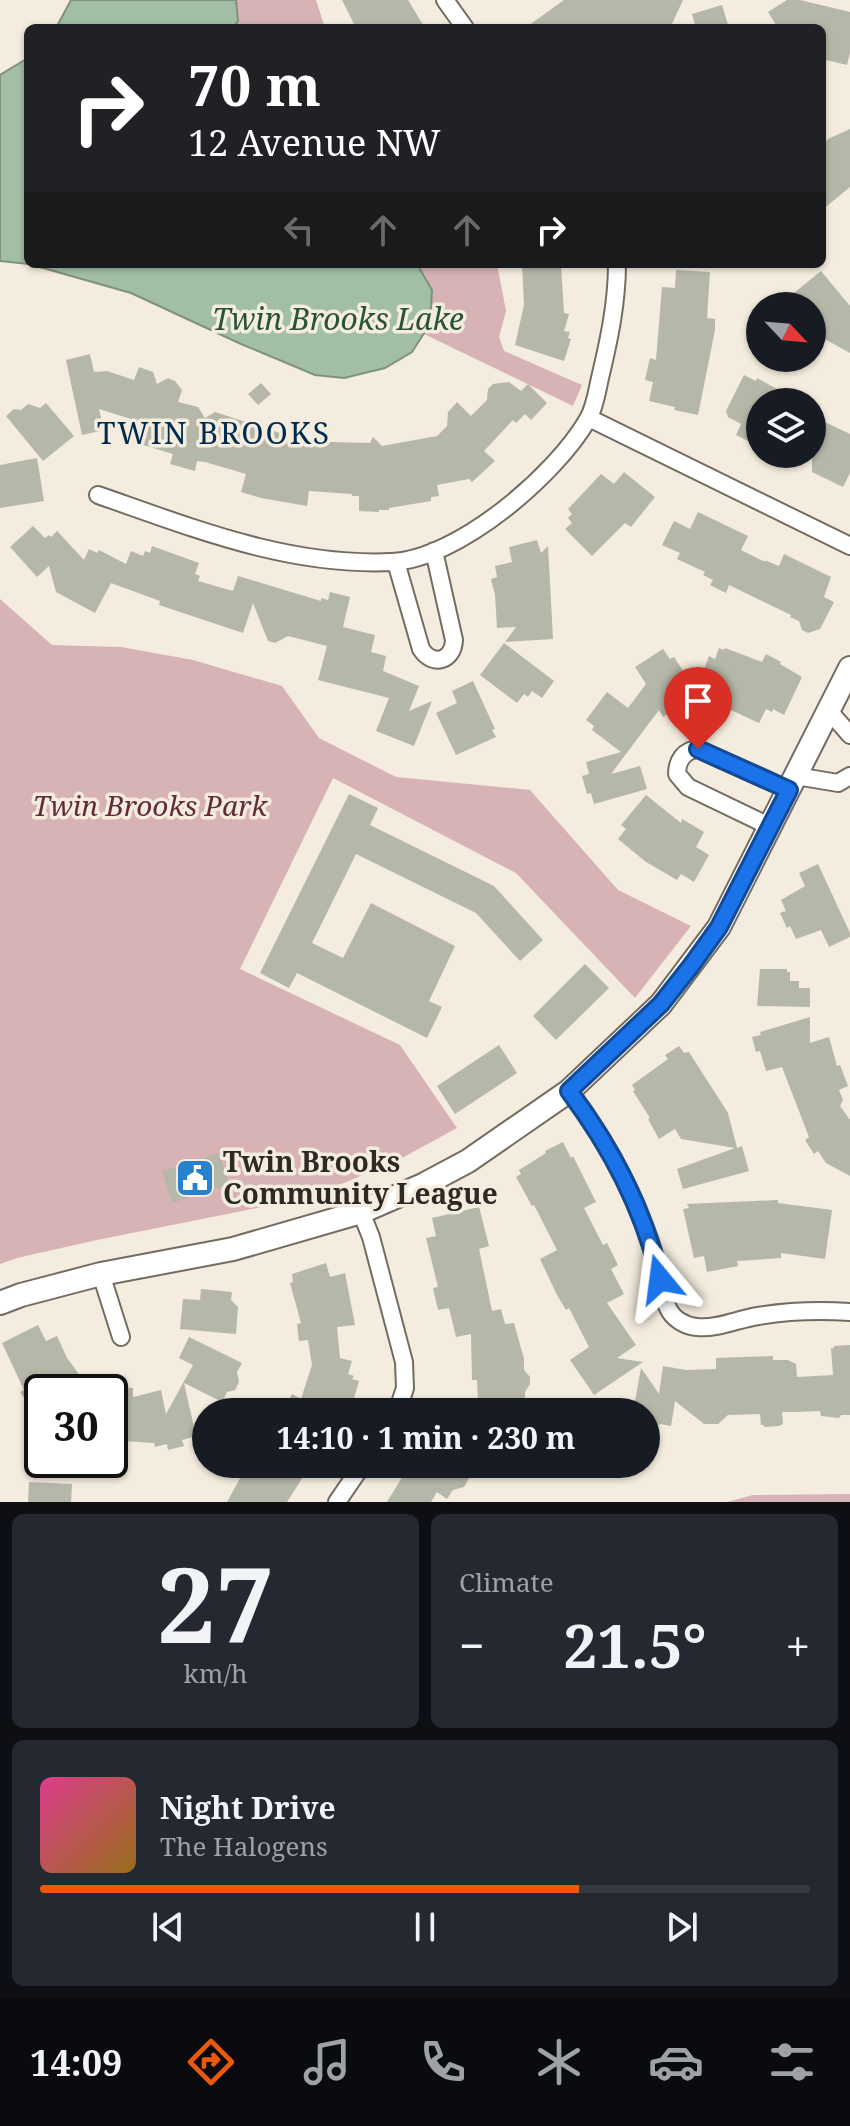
<!DOCTYPE html>
<meta charset="utf-8">
<style>
body{margin:0;font-family:"Noto Serif",serif;background:#242831;color:#f1f3f6;height:100vh;display:flex;flex-direction:column;font-size:30px;white-space:nowrap}
*{box-sizing:border-box;margin:0}
p{font-size:26px;color:#9ea1a6}
.icon{flex:none;width:44px;height:44px;fill:none;stroke:currentColor;stroke-width:2;stroke-linecap:round;stroke-linejoin:round}
.map{position:relative;height:1502px;overflow:hidden}
.details{display:flex;flex-direction:column;gap:12px;padding:12px;background:#0d0f14;flex:1}
.details>*{flex:none}
.top-card{position:absolute;left:24px;top:24px;width:802px;height:244px;border-radius:12px;box-shadow:0 2px 6px #0004;background:#202124;color:#fff;overflow:hidden}
.needle{width:52px;rotate:116deg}
.tools{position:absolute;left:746px;top:292px;display:grid;gap:16px}
.tools a{display:grid;place-items:center;width:80px;height:80px;border-radius:50%;background:#171b24;box-shadow:0 2px 6px #0004;font-size:40px}
.speed{position:absolute;left:24px;top:1374px;display:flex;gap:16px;font-size:40px;font-weight:700;text-align:center}
.speed>*{display:grid;place-content:center;width:104px;height:104px;border-radius:50%;background:#171b24;box-shadow:0 2px 6px #0004;line-height:1}
.speed .limit{border:4px solid #111;border-radius:12px;background:#fff;color:#111}
.pin{position:absolute;display:grid;place-items:center;width:68px;height:68px;color:#fff;margin:-82px -34px;border-radius:50% 50% 50% 0;rotate:-45deg;box-shadow:0 0 8px #0007}
.pin .icon{rotate:45deg}
.me{position:absolute;width:88px;margin:-44px;rotate:344deg;stroke-linejoin:round;filter:drop-shadow(0 0 6px #0008)}
.turn{display:flex;align-items:center;gap:28px;height:168px;padding:0 32px;font-size:36px}
.turn .icon{width:104px;height:104px;stroke-width:2.5}
.turn b{display:block;font-size:56px;line-height:68px}
.lanes{display:flex;align-items:center;height:76px;padding:0 32px;background:#0003;justify-content:center;gap:40px;direction:ltr}
.lanes .off{opacity:.35}
.big{font-size:60px;font-weight:700;line-height:1.1}
.details .card{flex:1;display:flex;flex-direction:column;justify-content:center;gap:12px;min-width:0;padding:0 28px;border-radius:12px;background:#242831}
.details .dial{align-items:center;gap:0}
.dial b{font-size:104px;line-height:1}
.song{display:flex;align-items:center;gap:24px}
.cover{width:96px;height:96px;border-radius:12px;background:linear-gradient(135deg,hsl(330 70% 55%),hsl(40 70% 35%))}
.played{height:8px;border-radius:4px;background:linear-gradient(90deg,#ea580c 70%,#363941 70%)}
.keys{display:flex;justify-content:space-around;direction:ltr}
.heat{display:flex;justify-content:space-between;align-items:center;font-size:44px;direction:ltr}
.details .tiles{flex:1;display:grid;gap:12px;grid-template-columns:1fr 1fr}
.card:last-child{grid-column:span 2}
.trip{position:absolute;left:192px;top:1398px;width:468px;height:80px;border-radius:40px;background:#171b24;box-shadow:0 2px 6px #0004;font-weight:700;line-height:80px;text-align:center}
.tab-bar{display:flex;height:128px;justify-content:space-around;align-items:center;background:#090b0e;color:#9ea1a6}
.tab-bar .icon{width:56px;height:56px}
.tab-bar .current{color:#ea580c}
.tab-bar b{font-size:36px;color:#f1f3f6}
.map>svg:first-child{display:block}
.green{fill:#d8b3b6}
.water{fill:#a2bfa5;stroke:#7f927e;stroke-width:2}
.building{fill:#b5b7a8}
.lines{fill:none;stroke-linecap:round;stroke-linejoin:round}
.minor-casing{stroke:#746c60;stroke-width:20}
.tertiary-casing{stroke:#746c60;stroke-width:26}
.minor{stroke:#fff;stroke-width:16}
.tertiary{stroke:#fff;stroke-width:22}
.route-casing{stroke:#114b97;stroke-width:20}
.route{stroke:#1a73e8;stroke-width:14}
.labels{text-anchor:middle;stroke-width:7;stroke-linejoin:round;paint-order:stroke}
.park-label{font-size:28px;font-style:italic;fill:#622c35;stroke:#f4ecde}
.poi-label{font-size:28px;font-weight:bold;fill:#2d2924;stroke:#f4ecde;text-anchor:start}
.water-label{font-size:30px;font-style:italic;fill:#295430;stroke:#f4ecde}
.neighbourhood-label{font-size:30px;letter-spacing:2px;fill:#002b4f;stroke:#f4ecde}
</style>
<div class="map">
<svg width="850" height="1502" viewBox="0 0 850 1502">
<rect width="100%" height="100%" fill="#f4ecde"/>
<path class="green" d="M 236,0 L 316,0 L 325,28 L 233,28 L 238,21 Z
M 417,264 L 497,264 L 506,311 L 499,337 L 504,351 L 582,385 L 573,406 L 424,334 L 430,324 Z
M 0,599 L 52,645 L 121,647 L 193,660 L 282,686 L 319,738 L 396,777 L 530,790 L 618,890 L 691,926 L 635,998 L 516,873 L 333,778 L 240,969 L 400,1045 L 457,1128 L 400,1159 L 344,1183 L 277,1204 L 97,1240 L 17,1258 L 0,1264 Z
M 850,1494 L 850,1502 L 727,1502 L 753,1495 Z"/>
<path class="water" d="M 71,0 L 236,0 L 238,21 L 233,28 L 56,28 Z
M 28,58 L 28,264 L 0,261 L 0,75 Z
M 29,264 L 417,264 L 432,290 L 430,324 L 412,352 L 385,368 L 344,378 L 315,375 L 241,344 L 131,293 Z"/>
<path class="building" d="M 342,0 L 408,0 L 425,28 L 356,28 Z
M 564,0 L 683,0 L 670,28 L 525,28 Z
M 787,0 L 800,0 L 850,12 L 850,52 L 847,65 L 822,59 L 822,28 L 778,28 L 768,12 Z
M 722,5 L 729,28 L 696,28 L 692,14 Z
M 850,129 L 850,187 L 822,210 L 822,144 L 830,138 Z
M 522,264 L 561,264 L 564,313 L 569,314 L 564,331 L 570,332 L 568,338 L 571,339 L 564,361 L 515,345 L 524,305 Z
M 676,270 L 710,272 L 707,318 L 715,319 L 715,330 L 698,415 L 674,410 L 675,407 L 649,401 L 653,382 L 645,380 L 650,358 L 656,360 L 662,287 L 675,288 Z
M 821,271 L 850,306 L 850,353 L 812,332 L 812,306 L 778,306 Z
M 90,354 L 94,372 L 107,371 L 134,380 L 139,367 L 153,372 L 157,384 L 168,378 L 175,381 L 182,390 L 178,402 L 198,407 L 205,418 L 215,412 L 283,434 L 281,440 L 311,445 L 319,436 L 328,438 L 331,442 L 370,443 L 373,437 L 382,446 L 437,436 L 447,426 L 448,412 L 457,402 L 471,416 L 487,400 L 488,389 L 493,384 L 509,382 L 521,391 L 528,384 L 547,403 L 531,420 L 525,414 L 516,423 L 513,420 L 484,451 L 495,461 L 472,482 L 469,479 L 437,485 L 439,496 L 431,497 L 431,501 L 389,508 L 389,510 L 379,510 L 379,512 L 359,511 L 359,496 L 352,496 L 352,494 L 309,491 L 307,506 L 261,498 L 241,492 L 246,474 L 205,462 L 197,461 L 195,471 L 170,464 L 173,454 L 140,444 L 147,424 L 99,409 L 104,430 L 82,435 L 66,360 Z
M 744,375 L 756,381 L 757,378 L 801,402 L 760,402 L 760,447 L 736,435 L 741,424 L 728,417 L 726,411 Z
M 261,383 L 271,394 L 258,405 L 248,394 Z
M 46,403 L 74,436 L 43,461 L 6,416 L 14,409 L 21,410 L 28,404 L 40,408 Z
M 812,416 L 850,434 L 850,473 L 843,487 L 812,472 Z
M 37,458 L 44,501 L 0,508 L 0,465 Z
M 624,472 L 655,497 L 631,527 L 625,523 L 592,556 L 565,529 L 572,523 L 568,518 L 572,514 L 568,509 L 601,474 L 614,484 Z
M 698,512 L 748,536 L 741,550 L 763,561 L 767,561 L 779,566 L 784,554 L 831,577 L 824,597 L 834,602 L 820,629 L 808,633 L 802,630 L 799,621 L 790,617 L 791,615 L 729,585 L 726,593 L 710,585 L 713,580 L 703,575 L 705,572 L 677,559 L 680,553 L 662,545 L 674,521 L 690,529 Z
M 33,526 L 45,538 L 49,535 L 51,537 L 57,531 L 84,560 L 89,549 L 97,553 L 99,550 L 126,564 L 131,551 L 143,556 L 145,551 L 150,553 L 152,546 L 199,563 L 195,574 L 200,576 L 198,581 L 233,591 L 238,576 L 321,601 L 321,598 L 328,600 L 330,592 L 350,597 L 343,627 L 375,635 L 371,652 L 386,656 L 383,671 L 419,686 L 409,711 L 432,701 L 414,746 L 376,731 L 389,698 L 318,680 L 327,646 L 288,636 L 275,643 L 268,641 L 253,603 L 243,633 L 159,605 L 160,601 L 111,583 L 95,613 L 56,592 L 49,566 L 37,577 L 10,547 Z
M 537,540 L 541,553 L 548,546 L 553,639 L 505,642 L 516,627 L 497,628 L 495,595 L 491,579 L 497,577 L 495,566 L 512,562 L 509,547 Z
M 504,643 L 554,681 L 542,698 L 532,691 L 528,697 L 524,694 L 517,703 L 480,675 Z
M 719,648 L 724,650 L 725,648 L 762,662 L 766,654 L 781,662 L 780,664 L 802,677 L 784,715 L 773,709 L 772,712 L 766,709 L 759,723 L 698,695 L 663,717 L 659,710 L 611,774 L 640,766 L 647,789 L 594,804 L 591,793 L 587,794 L 582,776 L 589,774 L 586,762 L 621,752 L 592,730 L 594,726 L 586,720 L 607,692 L 628,708 L 646,684 L 635,667 L 663,649 L 670,659 L 674,657 L 696,691 L 709,656 L 715,659 Z
M 473,681 L 495,729 L 492,730 L 496,737 L 456,755 L 436,713 L 457,703 L 452,691 Z
M 349,794 L 378,808 L 370,825 L 494,886 L 543,940 L 520,961 L 476,913 L 356,854 L 312,943 L 343,958 L 371,903 L 455,946 L 429,1001 L 442,1007 L 427,1038 L 297,973 L 289,988 L 260,973 Z
M 646,795 L 681,823 L 682,819 L 704,832 L 696,847 L 709,855 L 694,882 L 681,874 L 677,880 L 646,862 L 618,839 L 626,829 L 621,825 Z
M 818,864 L 850,933 L 850,937 L 829,947 L 821,930 L 796,939 L 790,926 L 787,928 L 780,913 L 786,911 L 781,900 L 805,886 L 799,873 Z
M 585,964 L 609,988 L 556,1040 L 533,1016 Z
M 760,969 L 787,969 L 787,972 L 790,972 L 790,981 L 799,981 L 799,988 L 810,988 L 810,1007 L 757,1006 Z
M 810,1017 L 810,1043 L 829,1037 L 837,1066 L 840,1065 L 848,1086 L 839,1090 L 843,1100 L 840,1106 L 850,1120 L 850,1176 L 826,1163 L 818,1151 L 814,1154 L 805,1140 L 809,1137 L 782,1067 L 766,1071 L 760,1051 L 756,1052 L 752,1037 L 761,1035 L 760,1032 Z
M 499,1045 L 517,1073 L 455,1114 L 437,1086 Z
M 679,1046 L 684,1053 L 689,1052 L 728,1113 L 737,1148 L 742,1146 L 749,1171 L 683,1189 L 677,1169 L 735,1148 L 681,1139 L 675,1129 L 659,1139 L 648,1119 L 650,1118 L 633,1091 L 635,1090 L 632,1085 L 668,1059 L 665,1055 Z
M 563,1142 L 571,1158 L 573,1156 L 596,1202 L 584,1208 L 603,1245 L 607,1243 L 618,1265 L 611,1269 L 624,1294 L 607,1303 L 636,1345 L 617,1358 L 643,1362 L 594,1395 L 570,1360 L 589,1347 L 569,1308 L 566,1310 L 557,1295 L 540,1259 L 557,1250 L 534,1205 L 532,1206 L 516,1177 L 521,1174 L 519,1170 L 546,1153 L 545,1151 Z
M 219,1153 L 229,1184 L 172,1203 L 162,1171 Z
M 778,1200 L 778,1203 L 832,1210 L 825,1259 L 781,1253 L 781,1258 L 737,1261 L 738,1266 L 707,1272 L 704,1256 L 694,1258 L 683,1209 L 689,1208 L 687,1204 Z
M 479,1207 L 489,1246 L 479,1249 L 492,1311 L 501,1309 L 505,1324 L 514,1323 L 524,1359 L 524,1370 L 530,1377 L 530,1384 L 525,1392 L 525,1400 L 478,1401 L 477,1380 L 472,1380 L 471,1334 L 456,1337 L 449,1308 L 438,1310 L 433,1288 L 438,1287 L 426,1238 L 436,1236 L 432,1218 Z
M 326,1263 L 330,1277 L 345,1273 L 355,1325 L 337,1327 L 340,1358 L 352,1361 L 348,1374 L 354,1376 L 352,1379 L 359,1381 L 350,1412 L 282,1412 L 292,1394 L 301,1399 L 312,1365 L 308,1340 L 299,1341 L 297,1324 L 301,1323 L 290,1283 L 293,1282 L 292,1274 Z
M 201,1289 L 232,1292 L 231,1300 L 238,1307 L 236,1334 L 180,1329 L 183,1299 L 200,1300 Z
M 38,1325 L 46,1341 L 57,1336 L 67,1358 L 81,1377 L 60,1392 L 42,1392 L 42,1423 L 20,1392 L 24,1390 L 2,1343 Z
M 189,1337 L 242,1363 L 237,1372 L 239,1382 L 235,1390 L 227,1392 L 222,1402 L 184,1383 L 196,1436 L 182,1440 L 184,1446 L 168,1450 L 167,1444 L 155,1447 L 154,1443 L 110,1440 L 111,1387 L 133,1388 L 133,1397 L 161,1390 L 166,1414 L 193,1365 L 179,1358 Z
M 850,1345 L 850,1415 L 841,1415 L 839,1418 L 821,1416 L 820,1411 L 797,1412 L 782,1412 L 783,1424 L 779,1426 L 764,1427 L 764,1425 L 761,1425 L 760,1414 L 728,1415 L 718,1424 L 704,1424 L 675,1401 L 671,1426 L 660,1424 L 646,1435 L 646,1412 L 636,1412 L 636,1408 L 634,1407 L 641,1368 L 659,1394 L 663,1366 L 686,1370 L 716,1369 L 716,1358 L 773,1356 L 773,1360 L 788,1360 L 796,1364 L 797,1377 L 833,1375 L 831,1348 L 834,1348 L 834,1346 Z
M 248,1464 L 283,1464 L 303,1477 L 287,1502 L 227,1502 Z
M 410,1464 L 458,1464 L 472,1473 L 464,1487 L 453,1490 L 447,1499 L 437,1492 L 431,1502 L 387,1502 Z
M 29,1482 L 72,1484 L 71,1502 L 28,1502 Z"/>
<g class="lines">
<defs>
<path id="minor" d="M 445,0 L 465,28
M 589,418 L 850,546
M 98,495 C 193,528 289,567 392,562 C 458,559 556,475 588,419 C 595,407 597,391 600,378 C 609,340 617,303 617,264
M 396,562 L 421,649 C 433,667 453,661 454,640 L 434,551
M 829,711 L 850,735
M 796,776 L 838,783 L 850,776
M 771,827 L 688,787 L 677,774 C 677,761 684,750 698,749 L 789,790
M 569,1091 C 600,1132 626,1177 644,1225 C 649,1238 654,1252 657,1266 C 660,1280 662,1295 668,1308 C 673,1319 685,1326 697,1327 C 718,1329 738,1319 758,1316 C 788,1311 819,1310 850,1312
M 361,1212 L 371,1237 L 404,1362 L 405,1388 L 397,1412
M 101,1274 L 121,1337
M 337,1502 L 363,1464"/>
<path id="tertiary" d="M 0,1303 L 21,1295 L 101,1274 L 233,1249 L 361,1212 L 423,1185 L 468,1161 L 569,1091 L 661,1004 L 719,927 L 850,668"/>
</defs>
<use href="#minor" class="minor-casing"/>
<use href="#tertiary" class="tertiary-casing"/>
<use href="#minor" class="minor"/>
<use href="#tertiary" class="tertiary"/>
</g>
<g class="lines">
<defs>
<path id="route" d="M 660,1279 C 644,1210 611,1147 569,1091 L 661,1004 L 691,966 L 719,927 L 789,790 L 698,749"/>
</defs>
<use href="#route" class="route-casing"/>
<use href="#route" class="route"/>
</g>
<defs>
<symbol id="civic-square" viewBox="-11 -11 22 22"><rect x="-9" y="-9" width="18" height="18" rx="4" fill="#2681ce" stroke="#f4ecde"/><path d="M-.6-6.5H3V-4.5H.6V-3L4-1V1h2V6H-6V1h2V-1L-.6-3ZM-1.2 2.5V6h2.4V2.5Z" fill="#fff"/></symbol>
</defs>
<g fill-rule="evenodd">
<use href="#civic-square" x="173" y="1156" width="44" height="44"/>
</g>
<g class="labels">
<g class="park-label">
<text x="150" y="816">Twin Brooks Park</text>
</g>
<g class="poi-label">
<text x="223" y="1172">Twin Brooks<tspan x="223" dy="32">Community League</tspan></text>
</g>
<g class="water-label">
<text x="338" y="330">Twin Brooks Lake</text>
</g>
<g class="neighbourhood-label">
<text x="214" y="444">TWIN BROOKS</text>
</g>
</g>
</svg>
<div class="tools">
<a><svg class="needle" viewBox="-14 -14 28 28"><path d="M0-13l5 13h-10z" fill="#e53935"/><path d="M0 13l5-13h-10z" fill="#9ea1a6"/></svg></a>
<a><svg class="icon" aria-label="layers" viewBox="0 0 24 24"><path d="M12 4l9 5-9 5-9-5zM3 14l9 5 9-5"/></svg></a>
</div>
<div class="speed"><div class="limit">30</div></div>
<div class="pin" style="left:698px;top:749px;background:#d93025"><svg class="icon" aria-label="arrive" viewBox="0 0 24 24"><path d="M6 21V4h12l-3 4 3 4H6"/></svg></div>
<svg class="me" style="left:660px;top:1279px" viewBox="-20 -20 40 40"><path d="M0-17L14 15 0 8-14 15z" fill="#1a73e8" stroke="#fff" stroke-width="4"/></svg>
<div class="trip">14:10 · 1 min · 230 m</div>
<div class="top-card">
<div class="turn"><svg class="icon" aria-label="right" viewBox="0 0 24 24"><path d="M7 20v-9h11M14 6l5 5-5 5"/></svg><div><b>70 m</b>12 Avenue NW</div></div>
<div class="lanes"><svg class="icon off" aria-label="left" viewBox="0 0 24 24"><path d="M17 20v-9H6M10 6l-5 5 5 5"/></svg><svg class="icon off" aria-label="ahead" viewBox="0 0 24 24"><path d="M12 20V5M6 11l6-6 6 6"/></svg><svg class="icon off" aria-label="ahead" viewBox="0 0 24 24"><path d="M12 20V5M6 11l6-6 6 6"/></svg><svg class="icon" aria-label="right" viewBox="0 0 24 24"><path d="M7 20v-9h11M14 6l5 5-5 5"/></svg></div>
</div>
</div>
<section class="details">
<div class="tiles">
<div class="card dial"><b>27</b><p>km/h</p></div>
<div class="card"><p>Climate</p>
<div class="heat"><a>−</a><b class="big">21.5°</b><a>+</a></div>
</div>
<div class="card">
<div class="song"><i class="cover"></i><div><b>Night Drive</b><p>The Halogens</p></div></div>
<div class="played"></div>
<div class="keys"><svg class="icon" aria-label="previous" viewBox="0 0 24 24"><path d="M18 5L8 12l10 7zM5 5v14"/></svg><svg class="icon" aria-label="pause" viewBox="0 0 24 24"><path d="M8 5v14M16 5v14"/></svg><svg class="icon" aria-label="next" viewBox="0 0 24 24"><path d="M6 5l10 7-10 7zM19 5v14"/></svg></div>
</div>
</div>
</section>
<nav class="tab-bar">
<b>14:09</b>
<svg class="icon current" aria-label="directions" viewBox="0 0 24 24"><path d="M12 3l9 9-9 9-9-9zM9 14v-3h6M13 9l2 2-2 2"/></svg>
<svg class="icon" aria-label="music" viewBox="0 0 24 24"><path d="M9 18V5l10-2v13"/><circle cx="6" cy="18" r="3"/><circle cx="16" cy="16" r="3"/></svg>
<svg class="icon" aria-label="phone" viewBox="0 0 24 24"><path d="M5 4h4l2 5-3 2q2 4 5 5l2-3 5 2v4C11 20 4 13 5 4z"/></svg>
<svg class="icon" aria-label="climate" viewBox="0 0 24 24"><path d="M12 3v18M4 7l16 10M4 17L20 7"/></svg>
<svg class="icon" aria-label="car" viewBox="0 0 24 24"><path d="M5 17H2v-5l4-1 3-4h7l3 4 3 1v5h-3M9 17h6M6 11h13"/><circle cx="7" cy="17" r="2"/><circle cx="17" cy="17" r="2"/></svg>
<svg class="icon" aria-label="filters" viewBox="0 0 24 24"><path d="M4 7h16M4 17h16"/><circle cx="9" cy="7" r="2"/><circle cx="15" cy="17" r="2"/></svg>
</nav>
